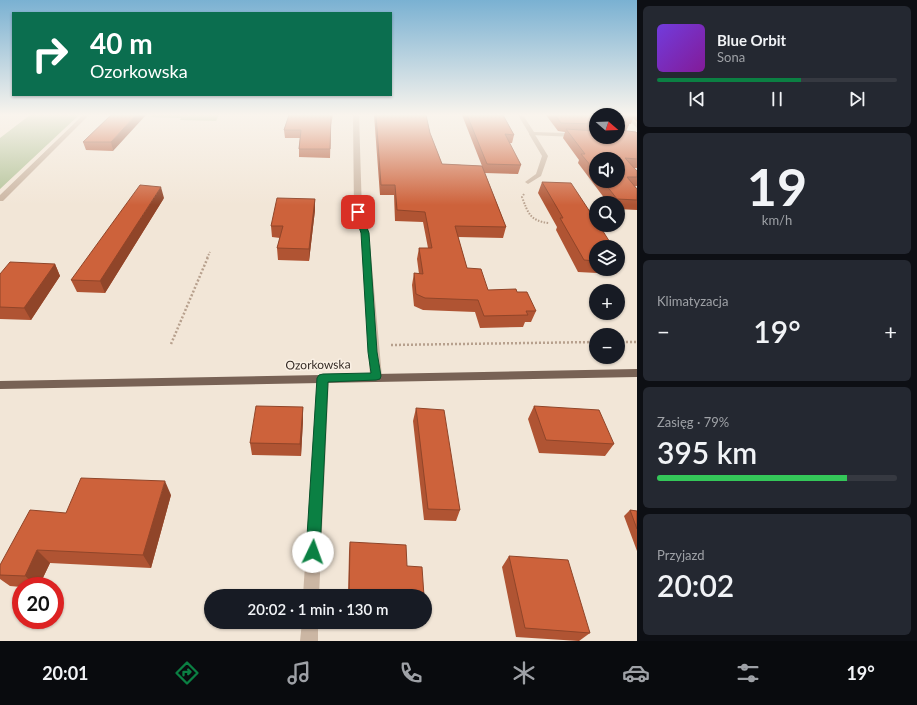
<!DOCTYPE html>
<html lang="pl">
<meta charset="utf-8">
<style>
body{margin:0;font-family:Lato,sans-serif;background:#242831;color:#f1f3f6;height:100vh;display:flex;flex-direction:column;font-size:15px;white-space:nowrap}
*{box-sizing:border-box;margin:0}
p{font-size:13px;color:#9ea1a6}
.icon{flex:none;width:22px;height:22px;fill:none;stroke:currentColor;stroke-width:2;stroke-linecap:round;stroke-linejoin:round}
.map{position:relative;flex:1;overflow:hidden}
.details{display:flex;flex-direction:column;gap:6px;padding:6px;background:#0d0f14;width:280px}
.details>*{flex:none}
.guide{position:absolute;left:12px;top:12px;width:380px;height:84px;border-radius:0px;box-shadow:0 1px 3px #0004;background:#0b6e4f;color:#fff;overflow:hidden}
.needle{width:26px;rotate:109deg}
.buttons{position:absolute;left:589px;top:108px;display:grid;gap:8px}
.buttons a{display:grid;place-items:center;width:36px;height:36px;border-radius:50%;background:#171b24;box-shadow:0 1px 3px #0004;font-size:20px}
.speed{position:absolute;left:12px;top:577px;display:flex;gap:8px;font-size:20px;font-weight:700;text-align:center}
.speed>*{display:grid;place-content:center;width:52px;height:52px;border-radius:50%;background:#171b24;box-shadow:0 1px 3px #0004;line-height:1}
.speed .limit{border:6px solid #d22;background:#fff;color:#111}
.pin{position:absolute;display:grid;place-items:center;width:34px;height:34px;color:#fff;margin:-17px;border-radius:8px;box-shadow:0 2px 6px #0006}
.me{position:absolute;width:44px;margin:-22px;rotate:3deg;stroke-linejoin:round;filter:drop-shadow(0 0 3px #0008)}
.turn{display:flex;align-items:center;gap:14px;height:84px;padding:0 12px;font-size:18px}
.turn .icon{width:52px;height:52px;stroke-width:2.5}
.turn b{display:block;font-size:28px;line-height:34px}
.big{font-size:30px;font-weight:600;line-height:1.1}
.details .widget{flex:1;display:flex;flex-direction:column;justify-content:center;gap:6px;min-width:0;padding:0 14px;border-radius:6px;background:#242831}
.details .dial{align-items:center;gap:0}
.dial b{font-size:52px;line-height:1}
.song{display:flex;align-items:center;gap:12px}
.cover{width:48px;height:48px;border-radius:6px;background:linear-gradient(135deg,hsl(260 70% 55%),hsl(290 70% 35%))}
.played{height:4px;border-radius:2px;background:linear-gradient(90deg,#0b8043 60%,#363941 60%)}
.keys{display:flex;justify-content:space-around;direction:ltr}
.heat{display:flex;justify-content:space-between;align-items:center;font-size:22px;direction:ltr}
.charge{height:6px;border-radius:3px;background:linear-gradient(90deg,#34c759 79%,#363941 0)}
.trip{position:absolute;left:204px;top:589px;width:228px;height:40px;border-radius:20px;background:#171b24;box-shadow:0 1px 3px #0004;font-weight:600;line-height:40px;text-align:center}
.tab-bar{display:flex;height:64px;justify-content:space-around;align-items:center;background:#090b0e;color:#9ea1a6}
.tab-bar .icon{width:28px;height:28px}
.tab-bar .selected{color:#0b8043}
.tab-bar b{font-size:18px;color:#f1f3f6}
main{display:flex;flex:1;min-height:0}
.map>svg:first-child{display:block}
.green{fill:#b2c297}
.lines{fill:none;stroke-linecap:round;stroke-linejoin:round}
.path-far1{stroke:#b7a08d;stroke-width:2;stroke-dasharray:1.5 1.5;stroke-linecap:butt}
.path{stroke:#b7a08d;stroke-width:2.5;stroke-dasharray:2 2;stroke-linecap:butt}
.service{fill:#cbb6a3;fill-rule:evenodd}
.minor{fill:#cbb6a3;fill-rule:evenodd}
.primary{fill:#786255;fill-rule:evenodd}
.wall{fill:#b05433;fill-rule:evenodd}
.shaded-wall{fill:#904529}
.building{fill:#cd623b;stroke:#904529}
.route{fill:#0b8043;stroke:#07532c}
.labels{text-anchor:middle;stroke-width:3;stroke-linejoin:round;paint-order:stroke}
.street-label{font-size:12px;fill:#352b25;stroke:#faf0e4}
</style>
<main>
<div class="map">
<svg width="637" height="641" viewBox="0 0 637 641">
<rect width="100%" height="100%" fill="#f2e6d7"/>
<path class="green" d="M 30,115 L 79,115 L 0,189 L 0,138 Z
M 152,115 L 219,115 L 216,121 L 180,120 L 181,118 L 150,117 Z"/>
<g class="lines">
<path class="path-far1" d="M 524,194 L 522,197 C 528,213 530,221 549,223
M 207,258 L 210,252"/>
<path class="path" d="M 618,342 L 637,342
M 171,344 L 208,257
M 391,345 L 596,342"/>
<path class="service" d="M 530,133 L 534,133 L 548,156 L 541,176 L 528,184 L 525,182 L 536,174 L 542,156 L 529,134 Z
M 323,374 L 327,375 L 329,378 L 319,596 L 303,596 L 317,378 L 319,375 Z
M 302,622 L 318,622 L 318,641 L 300,641 Z"/>
<path class="minor" d="M 83,115 L 89,115 L 3,201 L 0,201 L 0,195 Z
M 353,115 L 359,115 L 362,212 L 369,233 L 382,377 L 380,380 L 376,381 L 372,380 L 370,377 L 361,233 L 354,212 Z
M 518,115 L 523,115 L 534,132 L 596,134 L 596,137 L 598,137 L 596,138 L 530,135 Z
M 624,115 L 629,115 L 637,123 L 637,128 Z"/>
<path class="primary" d="M 637,369 L 637,377 L 0,389 L 0,381 Z"/>
</g>
<path class="wall" d="M 111,115 L 113,151 L 86,150 L 83,142 Z
M 289,115 L 333,115 L 331,125 L 330,158 L 299,157 L 299,149 L 300,138 L 285,138 L 284,130 Z
M 374,115 L 426,115 L 430,133 L 442,164 L 482,166 L 462,115 L 503,115 L 514,135 L 512,143 L 509,143 L 521,165 L 518,174 L 485,173 L 506,227 L 503,238 L 458,237 L 467,268 L 488,290 L 517,292 L 536,311 L 531,322 L 525,322 L 523,327 L 480,328 L 475,312 L 423,310 L 414,306 L 412,285 L 414,273 L 419,274 L 417,259 L 419,248 L 428,248 L 423,222 L 395,221 L 394,195 L 380,195 Z
M 546,115 L 596,115 L 596,137 L 618,115 L 637,115 L 637,122 L 633,118 L 631,124 L 627,124 L 629,125 L 626,131 L 637,133 L 637,168 L 634,168 L 637,177 L 637,186 L 635,186 L 637,189 L 637,210 L 618,209 L 618,203 L 608,203 L 578,163 L 579,160 L 563,138 L 565,132 L 558,131 ZM 596,159 L 618,181 L 596,181 Z
M 542,182 L 596,247 L 596,269 L 618,269 L 618,255 L 623,262 L 616,274 L 578,272 L 556,230 L 557,227 L 538,193 Z
M 164,198 L 105,293 L 77,292 L 71,280 Z
M 315,199 L 315,210 L 309,261 L 278,260 L 277,248 L 280,238 L 272,237 L 271,226 Z
M 55,264 L 60,276 L 31,320 L 0,319 L 0,274 Z
M 534,406 L 614,444 L 605,456 L 539,453 L 528,419 Z
M 303,407 L 303,420 L 301,456 L 252,455 L 250,443 Z
M 416,408 L 460,510 L 456,521 L 424,520 L 413,421 Z
M 171,495 L 151,568 L 50,563 L 39,586 L 21,586 L 21,587 L 10,586 L 0,579 L 0,565 L 66,513 Z
M 630,510 L 637,511 L 637,551 L 624,516 Z
M 350,542 L 407,566 L 424,596 L 348,596 L 349,552 Z
M 509,556 L 590,633 L 579,641 L 516,637 L 502,567 Z"/>
<path class="shaded-wall" d="M 136,115 L 146,115 L 113,151 L 111,142 Z
M 161,187 L 164,198 L 105,293 L 100,281 Z
M 315,199 L 315,210 L 309,261 L 309,249 Z
M 55,264 L 60,276 L 31,320 L 24,308 Z
M 303,407 L 303,420 L 301,456 L 300,444 Z
M 165,481 L 171,495 L 151,568 L 143,555 Z
M 37,550 L 50,563 L 39,586 L 37,586 L 25,576 Z"/>
<path class="building" d="M 111,115 L 136,115 L 111,142 L 83,142 Z
M 289,115 L 331,115 L 330,149 L 299,149 L 301,130 L 284,130 Z
M 376,115 L 426,115 L 430,133 L 442,164 L 482,166 L 506,227 L 455,226 L 467,268 L 481,269 L 488,290 L 516,289 L 517,292 L 527,292 L 536,311 L 526,311 L 528,315 L 484,316 L 478,300 L 425,298 L 416,294 L 414,273 L 423,274 L 419,248 L 432,248 L 425,212 L 397,210 L 395,185 L 381,185 Z
M 467,115 L 503,115 L 514,135 L 505,134 L 521,165 L 487,164 Z
M 555,115 L 596,115 L 596,124 L 561,123 Z
M 618,115 L 629,125 L 621,125 L 618,128 Z
M 566,129 L 596,131 L 596,137 L 618,137 L 618,130 L 619,130 L 636,132 L 637,133 L 637,159 L 625,158 L 637,171 L 637,177 L 627,177 L 637,189 L 637,200 L 617,199 L 603,181 L 618,181 L 618,159 L 596,159 L 596,172 L 581,154 L 585,154 Z
M 542,182 L 571,183 L 596,221 L 596,225 L 599,225 L 613,247 L 596,247 L 596,261 L 584,260 L 560,218 L 563,218 Z
M 140,185 L 161,187 L 100,281 L 71,280 Z
M 277,198 L 315,199 L 309,249 L 277,248 L 283,226 L 271,226 Z
M 618,255 L 623,262 L 618,262 Z
M 10,262 L 55,264 L 24,308 L 0,307 L 0,274 Z
M 256,406 L 303,407 L 300,444 L 250,443 Z
M 534,406 L 599,410 L 614,444 L 546,440 Z
M 416,408 L 444,410 L 460,510 L 428,509 Z
M 81,478 L 165,481 L 143,555 L 37,550 L 25,576 L 0,575 L 0,565 L 30,510 L 66,513 Z
M 630,510 L 637,511 L 637,529 Z
M 350,542 L 406,545 L 407,566 L 422,567 L 424,596 L 349,596 Z
M 509,556 L 568,560 L 590,633 L 525,628 Z"/>
<linearGradient id="sky" x2="0" y2="1"><stop stop-color="#7ab1d2"/><stop offset="0.56" stop-color="#f9f4ed"/><stop offset="1" stop-color="#f9f4ed" stop-opacity="0"/></linearGradient>
<rect width="637" height="205" fill="url(#sky)"/>
<path class="route" d="M 358,210 L 361,212 L 369,233 L 377,352 L 381,376 L 380,379 L 376,380 L 328,382 L 320,552 L 318,557 L 313,559 L 308,557 L 306,552 L 317,378 L 319,375 L 323,374 L 371,373 L 368,352 L 361,233 L 354,212 Z"/>
<g class="labels">
<g class="street-label">
<text transform="translate(318 365) rotate(-1)" y="4">Ozorkowska</text>
</g>
</g>
</svg>
<div class="buttons">
<a><svg class="needle" viewBox="-14 -14 28 28"><path d="M0-13l5 13h-10z" fill="#e53935"/><path d="M0 13l5-13h-10z" fill="#9ea1a6"/></svg></a>
<a><svg class="icon" aria-label="sound" viewBox="0 0 24 24"><path d="M4 9h4l5-4v14l-5-4H4zM17 9q2 3 0 6"/></svg></a>
<a><svg class="icon" aria-label="search" viewBox="0 0 24 24"><circle cx="10" cy="10" r="6"/><path d="M15 15l6 6"/></svg></a>
<a><svg class="icon" aria-label="layers" viewBox="0 0 24 24"><path d="M12 4l9 5-9 5-9-5zM3 14l9 5 9-5"/></svg></a>
<a>+</a>
<a>−</a>
</div>
<div class="speed"><div class="limit">20</div></div>
<div class="pin" style="left:358px;top:212px;background:#d93025"><svg class="icon" aria-label="arrive" viewBox="0 0 24 24"><path d="M6 21V4h12l-3 4 3 4H6"/></svg></div>
<svg class="me" style="left:313px;top:552px" viewBox="-20 -20 40 40"><circle r="19" fill="#fff"/><path d="M0-13L10 11 0 6-10 11z" fill="#0b8043"/></svg>
<div class="trip">20:02 · 1 min · 130 m</div>
<div class="guide">
<div class="turn"><svg class="icon" aria-label="right" viewBox="0 0 24 24"><path d="M7 20v-9h11M14 6l5 5-5 5"/></svg><div><b>40 m</b>Ozorkowska</div></div>
</div>
</div>
<section class="details">
<div class="widget">
<div class="song"><i class="cover"></i><div><b>Blue Orbit</b><p>Sona</p></div></div>
<div class="played"></div>
<div class="keys"><svg class="icon" aria-label="previous" viewBox="0 0 24 24"><path d="M18 5L8 12l10 7zM5 5v14"/></svg><svg class="icon" aria-label="pause" viewBox="0 0 24 24"><path d="M8 5v14M16 5v14"/></svg><svg class="icon" aria-label="next" viewBox="0 0 24 24"><path d="M6 5l10 7-10 7zM19 5v14"/></svg></div>
</div>
<div class="widget dial"><b>19</b><p>km/h</p></div>
<div class="widget"><p>Klimatyzacja</p>
<div class="heat"><a>−</a><b class="big">19°</b><a>+</a></div>
</div>
<div class="widget"><p>Zasięg · 79%</p><b class="big">395 km</b><div class="charge"></div></div>
<div class="widget"><p>Przyjazd</p><b class="big">20:02</b></div>
</section>
</main>
<nav class="tab-bar">
<b>20:01</b>
<svg class="icon selected" aria-label="directions" viewBox="0 0 24 24"><path d="M12 3l9 9-9 9-9-9zM9 14v-3h6M13 9l2 2-2 2"/></svg>
<svg class="icon" aria-label="music" viewBox="0 0 24 24"><path d="M9 18V5l10-2v13"/><circle cx="6" cy="18" r="3"/><circle cx="16" cy="16" r="3"/></svg>
<svg class="icon" aria-label="phone" viewBox="0 0 24 24"><path d="M5 4h4l2 5-3 2q2 4 5 5l2-3 5 2v4C11 20 4 13 5 4z"/></svg>
<svg class="icon" aria-label="climate" viewBox="0 0 24 24"><path d="M12 3v18M4 7l16 10M4 17L20 7"/></svg>
<svg class="icon" aria-label="car" viewBox="0 0 24 24"><path d="M5 17H2v-5l4-1 3-4h7l3 4 3 1v5h-3M9 17h6M6 11h13"/><circle cx="7" cy="17" r="2"/><circle cx="17" cy="17" r="2"/></svg>
<svg class="icon" aria-label="filters" viewBox="0 0 24 24"><path d="M4 7h16M4 17h16"/><circle cx="9" cy="7" r="2"/><circle cx="15" cy="17" r="2"/></svg>
<b>19°</b>
</nav>
